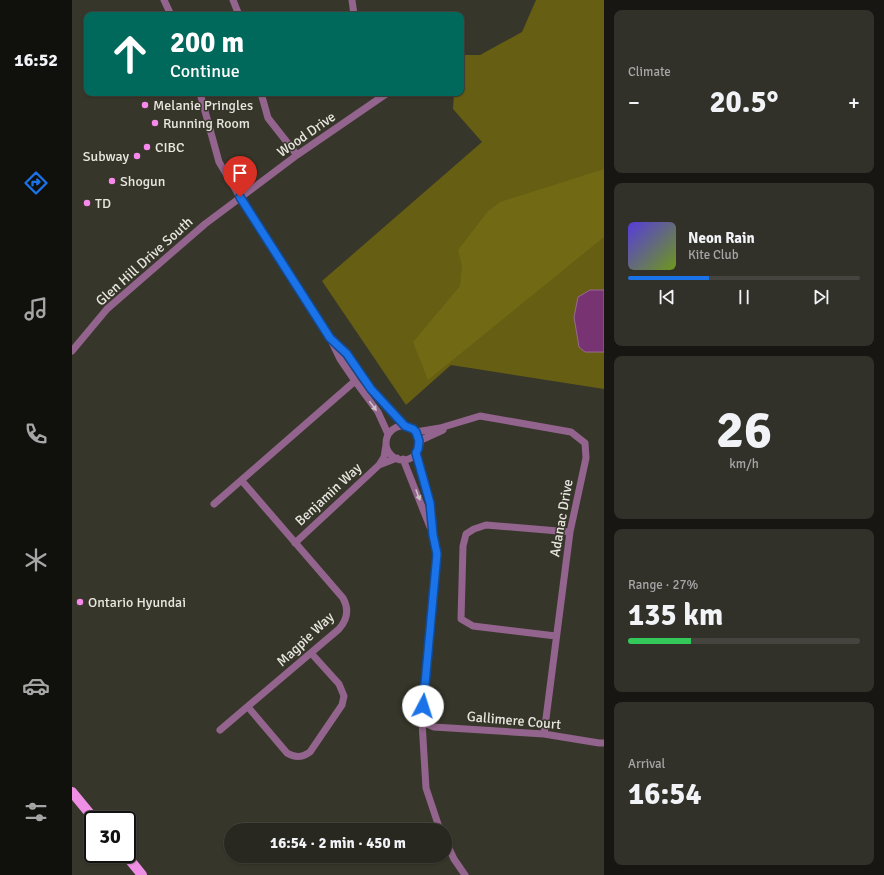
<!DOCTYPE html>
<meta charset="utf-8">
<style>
body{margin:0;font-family:Signika,sans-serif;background:#313029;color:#f1f3f6;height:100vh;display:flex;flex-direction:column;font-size:15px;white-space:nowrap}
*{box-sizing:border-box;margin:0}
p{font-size:13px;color:#a5a6a5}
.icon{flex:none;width:22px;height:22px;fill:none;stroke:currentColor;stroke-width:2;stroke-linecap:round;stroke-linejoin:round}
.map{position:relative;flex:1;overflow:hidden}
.sheet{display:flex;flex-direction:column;gap:10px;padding:10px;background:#171612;width:280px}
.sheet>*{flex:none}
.banner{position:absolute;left:12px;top:12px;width:380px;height:84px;border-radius:8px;box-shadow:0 1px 3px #0004,0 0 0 1px #45443e;background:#00695c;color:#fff;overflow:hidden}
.speed{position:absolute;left:12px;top:811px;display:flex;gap:8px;font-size:20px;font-weight:700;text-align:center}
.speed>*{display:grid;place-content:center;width:52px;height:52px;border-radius:50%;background:#292820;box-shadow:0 1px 3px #0004,0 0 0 1px #45443e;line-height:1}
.speed .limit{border:2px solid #111;border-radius:6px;background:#fff;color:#111}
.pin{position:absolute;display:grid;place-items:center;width:34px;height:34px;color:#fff;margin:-41px -17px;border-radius:50% 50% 50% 0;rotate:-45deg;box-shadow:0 0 4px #0007}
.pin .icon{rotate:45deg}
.me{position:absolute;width:44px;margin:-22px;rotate:5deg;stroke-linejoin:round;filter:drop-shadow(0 0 3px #0008)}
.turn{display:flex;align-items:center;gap:14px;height:84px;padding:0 20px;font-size:18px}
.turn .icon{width:52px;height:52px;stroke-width:2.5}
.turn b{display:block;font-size:28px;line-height:34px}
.big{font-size:30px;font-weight:700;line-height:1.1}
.sheet .tile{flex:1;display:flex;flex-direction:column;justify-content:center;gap:6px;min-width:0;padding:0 14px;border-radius:8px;background:#313029}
.sheet .dial{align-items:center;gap:0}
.dial b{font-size:52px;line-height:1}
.song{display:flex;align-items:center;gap:12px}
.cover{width:48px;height:48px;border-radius:6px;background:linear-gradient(135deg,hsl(250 70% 55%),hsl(80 70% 35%))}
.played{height:4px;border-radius:2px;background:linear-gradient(90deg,#1a73e8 35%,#45443e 35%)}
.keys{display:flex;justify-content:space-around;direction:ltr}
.heat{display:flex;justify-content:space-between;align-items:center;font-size:22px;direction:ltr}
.charge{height:6px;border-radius:3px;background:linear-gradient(90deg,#34c759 27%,#45443e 0)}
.trip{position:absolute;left:152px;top:823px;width:228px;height:40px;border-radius:20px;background:#292820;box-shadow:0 1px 3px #0004,0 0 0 1px #45443e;font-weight:700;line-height:40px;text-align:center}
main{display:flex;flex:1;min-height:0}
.tab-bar{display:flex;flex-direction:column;width:72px;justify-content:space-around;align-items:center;background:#10100d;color:#a5a6a5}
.tab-bar .icon{width:28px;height:28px}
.tab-bar .selected{color:#1a73e8}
.tab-bar b{font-size:18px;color:#f1f3f6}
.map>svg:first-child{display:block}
.green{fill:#655e13}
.forest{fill:#716913}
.water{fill:#783372;stroke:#9a6993}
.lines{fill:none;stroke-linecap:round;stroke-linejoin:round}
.street{stroke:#93648d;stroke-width:7}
.primary{stroke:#ee8ee4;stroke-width:10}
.oneway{fill:#cec0c7}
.route-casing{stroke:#114b97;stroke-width:10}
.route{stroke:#1a73e8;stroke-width:7}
.poi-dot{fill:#f788ec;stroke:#37362a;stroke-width:1.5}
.labels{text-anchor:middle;stroke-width:3;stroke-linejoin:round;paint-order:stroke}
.poi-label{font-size:14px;fill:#e8e7e0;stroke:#37362a;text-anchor:start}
.street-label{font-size:14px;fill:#e8e7e0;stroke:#37362a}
</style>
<main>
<nav class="tab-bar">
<b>16:52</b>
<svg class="icon selected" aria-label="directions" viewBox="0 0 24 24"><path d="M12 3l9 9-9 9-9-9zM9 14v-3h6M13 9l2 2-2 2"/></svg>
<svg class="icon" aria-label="music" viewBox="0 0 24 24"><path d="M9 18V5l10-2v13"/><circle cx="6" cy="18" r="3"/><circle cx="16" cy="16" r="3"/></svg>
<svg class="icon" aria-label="phone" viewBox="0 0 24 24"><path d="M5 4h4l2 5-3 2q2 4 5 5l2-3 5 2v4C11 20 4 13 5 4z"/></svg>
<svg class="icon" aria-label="climate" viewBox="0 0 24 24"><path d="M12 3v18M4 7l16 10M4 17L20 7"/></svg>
<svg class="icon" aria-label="car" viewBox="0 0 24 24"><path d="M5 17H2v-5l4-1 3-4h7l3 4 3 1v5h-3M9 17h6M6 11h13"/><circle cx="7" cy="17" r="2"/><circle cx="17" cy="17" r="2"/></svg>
<svg class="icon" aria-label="filters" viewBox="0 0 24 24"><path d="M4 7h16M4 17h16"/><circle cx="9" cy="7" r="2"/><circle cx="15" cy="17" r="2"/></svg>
</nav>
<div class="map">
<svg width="532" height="875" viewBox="0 0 532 875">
<rect width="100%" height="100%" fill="#37362a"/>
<path class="green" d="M 464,0 L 532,0 L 532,389 L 379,365 L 334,405 L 250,281 L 410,142 L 381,109 L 382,93 L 389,93 L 389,55 L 408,55 L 450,32 Z"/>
<path class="forest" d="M 532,169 L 532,237 L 356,380 L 341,342 L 388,286 L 390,266 L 386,250 L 416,211 L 428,202 Z"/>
<path class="water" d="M 518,290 L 532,290 L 532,352 L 513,352 L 507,347 L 502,317 L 506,297 Z"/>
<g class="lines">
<path class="street" d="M 92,0 L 99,15
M 161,0 L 167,15
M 280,0 L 282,15
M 128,93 L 147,162 L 168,197 L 258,338 L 268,359 L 283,381 L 306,412 L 316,434
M 189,93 L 196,118 L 225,155
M 261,341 L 275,354 L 299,389 L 333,426
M 0,351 L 35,309 L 133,224 L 225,155 L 314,94 L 315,93
M314 443a17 17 0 1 1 34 0a17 17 0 1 1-34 0Z
M 344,432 L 368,428 L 408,416 L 499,432 L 513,443 L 514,458 L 498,532 L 472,734
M 347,441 L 371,430
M 344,453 L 358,503 L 361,535 L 365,554 L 350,722 L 354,788 L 368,830
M 331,459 L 358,527
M 307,465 L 325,458
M 142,504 L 283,381
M 223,543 L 307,465 L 312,457 L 314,445
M 484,636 L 401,626 L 389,619 L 391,546 L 394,534 L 402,529 L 414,525 L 498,532
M 176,707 L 215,753 C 223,758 230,758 238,752 L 270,705 L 272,696 L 267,684 L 239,653
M 350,722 L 362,727 L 472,734 L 527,743 L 532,743
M 148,730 L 267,629 C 276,619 277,609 271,598 L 170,481
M 373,840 L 382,859 L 393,875"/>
<path class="primary" d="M 0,792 L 23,820
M 53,854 L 70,875"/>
</g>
<defs><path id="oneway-solid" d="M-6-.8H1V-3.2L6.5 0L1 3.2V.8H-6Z"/></defs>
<g class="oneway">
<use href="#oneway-solid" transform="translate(301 406) rotate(53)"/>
<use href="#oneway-solid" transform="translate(346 495) rotate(69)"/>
</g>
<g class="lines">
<defs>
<path id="route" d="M 168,197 L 258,338 L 275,354 L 299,389 L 333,426 L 341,429 L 344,432 L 347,441 L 346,449 L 344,453 L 358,503 L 361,535 L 365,554 L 351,706"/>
</defs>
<use href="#route" class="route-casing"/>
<use href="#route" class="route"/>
</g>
<g class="poi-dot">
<circle cx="73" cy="105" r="4"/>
<circle cx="83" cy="123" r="4"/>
<circle cx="75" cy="147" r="4"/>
<circle cx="65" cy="156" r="4"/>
<circle cx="40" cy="181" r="4"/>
<circle cx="15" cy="203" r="4"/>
<circle cx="8" cy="602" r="4"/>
</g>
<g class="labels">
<g class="poi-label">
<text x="81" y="110">Melanie Pringles</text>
<text x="91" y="128">Running Room</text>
<text x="83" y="152">CIBC</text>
<text x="57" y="161" text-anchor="end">Subway</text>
<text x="48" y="186">Shogun</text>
<text x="23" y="208">TD</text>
<text x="16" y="607">Ontario Hyundai</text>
</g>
<g class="street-label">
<text transform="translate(234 134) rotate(-35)" y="5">Wood Drive</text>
<text transform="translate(72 261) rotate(-42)" y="5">Glen Hill Drive South</text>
<text transform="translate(256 494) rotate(-43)" y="5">Benjamin Way</text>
<text transform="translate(489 518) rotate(-80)" y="5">Adanac Drive</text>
<text transform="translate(233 639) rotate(-43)" y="5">Magpie Way</text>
<text transform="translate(442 720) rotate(5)" y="5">Gallimere Court</text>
</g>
</g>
</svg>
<div class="speed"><div class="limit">30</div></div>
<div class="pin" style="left:168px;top:197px;background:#d93025"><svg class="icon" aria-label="arrive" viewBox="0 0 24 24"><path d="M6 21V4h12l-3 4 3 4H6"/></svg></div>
<svg class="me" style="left:351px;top:706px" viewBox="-20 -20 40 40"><circle r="19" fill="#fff"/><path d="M0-13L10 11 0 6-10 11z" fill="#1a73e8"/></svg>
<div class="trip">16:54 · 2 min · 450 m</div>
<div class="banner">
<div class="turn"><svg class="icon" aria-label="ahead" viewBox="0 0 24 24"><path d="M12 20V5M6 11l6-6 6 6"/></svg><div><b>200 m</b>Continue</div></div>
</div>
</div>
<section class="sheet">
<div class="tile"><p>Climate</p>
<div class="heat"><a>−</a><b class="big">20.5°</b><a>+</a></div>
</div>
<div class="tile">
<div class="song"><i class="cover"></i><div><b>Neon Rain</b><p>Kite Club</p></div></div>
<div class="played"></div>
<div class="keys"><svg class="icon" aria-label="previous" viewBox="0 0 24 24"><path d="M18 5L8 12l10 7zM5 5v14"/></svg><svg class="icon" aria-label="pause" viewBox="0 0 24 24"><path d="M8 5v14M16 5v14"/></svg><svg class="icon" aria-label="next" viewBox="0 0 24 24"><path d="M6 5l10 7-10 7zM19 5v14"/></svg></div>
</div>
<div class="tile dial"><b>26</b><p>km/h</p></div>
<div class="tile"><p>Range · 27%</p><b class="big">135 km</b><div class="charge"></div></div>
<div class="tile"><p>Arrival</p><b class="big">16:54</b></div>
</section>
</main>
